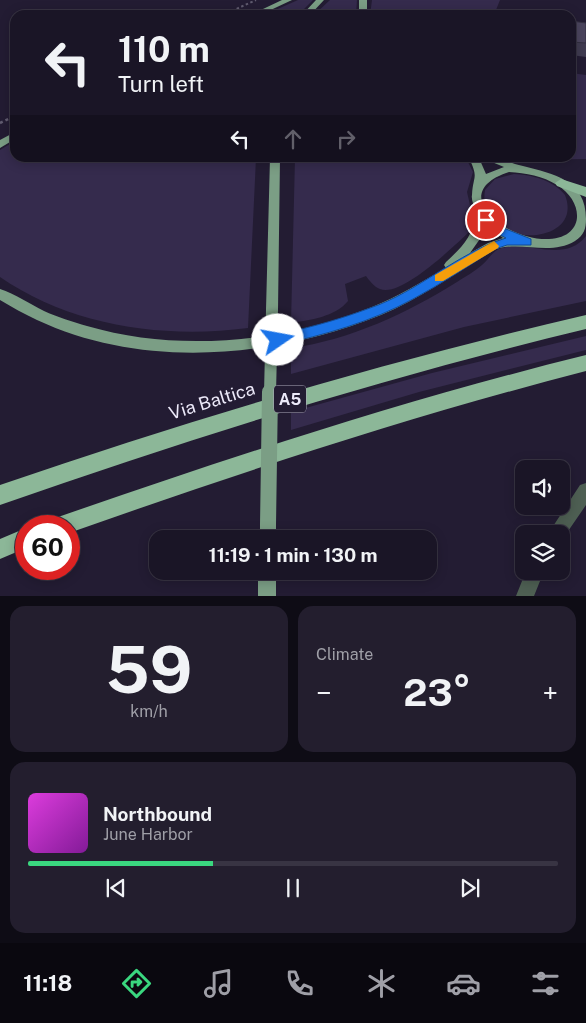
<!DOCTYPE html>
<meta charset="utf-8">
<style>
body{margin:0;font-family:"Public Sans",sans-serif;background:#231e2e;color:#f1f3f6;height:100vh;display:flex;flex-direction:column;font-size:19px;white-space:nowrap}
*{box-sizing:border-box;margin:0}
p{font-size:16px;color:#9f9fa7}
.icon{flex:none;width:28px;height:28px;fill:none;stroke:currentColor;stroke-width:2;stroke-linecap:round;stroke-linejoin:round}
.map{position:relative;height:596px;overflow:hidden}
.details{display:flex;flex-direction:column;gap:10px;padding:10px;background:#0e0c15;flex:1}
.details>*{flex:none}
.banner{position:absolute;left:10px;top:10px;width:566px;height:152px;border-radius:15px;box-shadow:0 2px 12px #0003,0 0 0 1px #383443;background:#1a1526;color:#f1f3f6;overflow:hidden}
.buttons{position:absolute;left:515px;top:460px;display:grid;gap:10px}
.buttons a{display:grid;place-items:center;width:55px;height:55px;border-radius:10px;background:#1a1526;box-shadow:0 2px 12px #0003,0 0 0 1px #383443;font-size:25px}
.speed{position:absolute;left:15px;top:515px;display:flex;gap:10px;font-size:25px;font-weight:700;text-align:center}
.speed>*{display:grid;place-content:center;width:65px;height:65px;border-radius:50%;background:#1a1526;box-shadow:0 2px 12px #0003,0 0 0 1px #383443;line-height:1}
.speed .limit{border:8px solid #d22;background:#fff;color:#111}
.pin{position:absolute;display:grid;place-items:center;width:42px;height:42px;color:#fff;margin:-21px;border:2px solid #fff;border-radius:50%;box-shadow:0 1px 5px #0007}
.me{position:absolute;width:55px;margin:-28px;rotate:78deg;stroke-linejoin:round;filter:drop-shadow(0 0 4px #0008)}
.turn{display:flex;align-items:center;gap:18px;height:105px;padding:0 25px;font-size:22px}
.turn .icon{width:65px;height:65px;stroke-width:2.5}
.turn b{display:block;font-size:35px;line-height:42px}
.lanes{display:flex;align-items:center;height:48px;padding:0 25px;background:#0003;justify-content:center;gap:25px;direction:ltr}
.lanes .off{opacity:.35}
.big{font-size:38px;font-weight:700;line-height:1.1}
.details .widget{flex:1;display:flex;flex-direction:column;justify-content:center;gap:8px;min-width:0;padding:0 18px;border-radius:15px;background:#231e2e}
.details .dial{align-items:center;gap:0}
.dial b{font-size:65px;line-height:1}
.song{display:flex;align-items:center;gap:15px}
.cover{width:60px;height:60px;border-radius:8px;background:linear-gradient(135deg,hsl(300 70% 55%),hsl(290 70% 35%))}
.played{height:5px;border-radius:2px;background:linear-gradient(90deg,#3ad77f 35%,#383443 35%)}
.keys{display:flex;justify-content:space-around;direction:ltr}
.heat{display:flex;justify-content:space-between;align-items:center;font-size:28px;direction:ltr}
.details .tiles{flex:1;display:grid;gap:10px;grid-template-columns:1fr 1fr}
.widget:last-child{grid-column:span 2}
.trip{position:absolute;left:149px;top:530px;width:288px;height:50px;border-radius:15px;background:#1a1526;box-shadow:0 2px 12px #0003,0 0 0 1px #383443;font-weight:700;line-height:50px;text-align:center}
.dock{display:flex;height:80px;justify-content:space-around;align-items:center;background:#0a080f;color:#9f9fa7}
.dock .icon{width:35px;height:35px}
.dock .current{color:#3ad77f}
.dock b{font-size:22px;color:#f1f3f6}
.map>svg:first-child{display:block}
.green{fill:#352b4d}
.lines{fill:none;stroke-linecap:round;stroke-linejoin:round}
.path-far1{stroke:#615c70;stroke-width:2;stroke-dasharray:2.5 2.5;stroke-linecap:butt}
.path{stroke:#615c70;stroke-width:2.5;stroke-dasharray:3 3;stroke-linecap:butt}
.minor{fill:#4e5f53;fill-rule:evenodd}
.major{fill:#7b9e85;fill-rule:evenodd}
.highway{fill:#8cb798;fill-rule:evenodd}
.major-bridge-far1{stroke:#7b9e85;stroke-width:12}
.major-bridge{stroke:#7b9e85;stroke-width:16}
.wall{fill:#403b51}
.building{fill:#4b455e;stroke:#343042}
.route{fill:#1a73e8;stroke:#114b97}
.slow{fill:#f59e0b}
.labels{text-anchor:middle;stroke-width:5;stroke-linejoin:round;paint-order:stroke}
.shield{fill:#231c33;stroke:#b0acbe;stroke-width:1}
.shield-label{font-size:16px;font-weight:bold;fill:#ece9f9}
.street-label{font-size:18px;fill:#ece9f9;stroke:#231c33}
</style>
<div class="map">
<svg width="586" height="596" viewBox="0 0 586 596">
<rect width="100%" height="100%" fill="#231c33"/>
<path class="green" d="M 298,0 L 313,0 L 298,15 L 264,15 Z
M 330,0 L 357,0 L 356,15 L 314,15 Z
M 372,0 L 500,0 L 494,15 L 370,15 Z
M 571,73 L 586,75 L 586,159 L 526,160 L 509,158 L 571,158 Z
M 15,141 L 15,158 L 256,158 L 248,328 C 163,339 71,326 0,277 L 0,150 Z
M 295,158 L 466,158 L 473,172 L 467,192 L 473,218 L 469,232 C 454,246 401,298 380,289 C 374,287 369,280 366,276 L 345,284 L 348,301 C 335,317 310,320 291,323 Z
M 514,174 C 532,175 553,180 565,195 C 586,248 475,251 485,190 L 495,179 Z
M 586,236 L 586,301 L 464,327 L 291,374 L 291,348 C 350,340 407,313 457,282 C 465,277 475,271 482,265 C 488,260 492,252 499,249 C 525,238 564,265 586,236 Z
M 586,336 L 586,350 L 419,392 L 291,430 L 291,412 L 432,373 Z"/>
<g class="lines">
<path class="path-far1" d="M 223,15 L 256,0"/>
<path class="path" d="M 0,123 L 15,116"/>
<path class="minor" d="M 586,483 L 586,505 L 562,540 L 561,534 L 548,534 L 580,485 Z
M 526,571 L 544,571 L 534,596 L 516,596 Z"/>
<path class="major" d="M 282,0 L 292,0 L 260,15 L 250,15 Z
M 316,0 L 324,0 L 310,15 L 302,15 Z
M 359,0 L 367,0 L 367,15 L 359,15 Z
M 15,132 L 15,139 L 0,148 L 0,140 Z
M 270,158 L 280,158 L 278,310 L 276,314 L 272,315 L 268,314 L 266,310 Z
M 469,158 L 479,158 L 486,174 L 504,167 L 487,160 L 486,158 C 502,158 509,163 523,166 C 554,174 586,180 586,219 C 586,229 584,235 575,241 C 550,256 522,241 496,249 C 458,271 422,298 381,315 C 274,358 144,370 37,320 C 24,314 12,307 0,300 L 0,289 C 15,294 30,304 44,311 C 57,317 73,322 87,326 C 179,353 284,342 372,307 C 397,297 422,282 446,268 L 444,265 L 446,262 C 463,246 476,234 474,210 C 474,204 471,200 472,195 C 473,175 479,179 469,158 ZM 509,172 C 526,173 543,176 557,185 C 584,201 586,237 549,239 C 506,241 445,193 509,172 ZM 485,225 L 503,238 L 488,243 L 470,253 L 482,236 Z
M 268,517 L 274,519 L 276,525 L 276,539 L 260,539 L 260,525 L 262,519 Z
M 258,571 L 276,571 L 276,596 L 258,596 Z"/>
<path class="highway" d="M 561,179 L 586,187 L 586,197 L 557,186 L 555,183 Z
M 586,315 L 586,329 C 387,377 193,437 0,505 L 0,485 C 193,419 387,361 586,315 Z
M 586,355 L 586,371 C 411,416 239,473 69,533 L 69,526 L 51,526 L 54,519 L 61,516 C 234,456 408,399 586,355 Z
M 26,528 L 26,548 L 0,559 L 0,539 Z"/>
<path class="major-bridge-far1" d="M 270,393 L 272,310"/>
<path class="major-bridge" d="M 268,525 L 270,392"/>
</g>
<path class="wall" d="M 571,21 L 586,23 L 586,57 L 571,55 Z"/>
<path class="building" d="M 571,21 L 586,23 L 586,43 L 571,42 Z"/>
<path class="route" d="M 486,216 L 501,227 L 531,239 L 531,245 L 507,245 L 495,249 C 468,266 441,284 413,299 C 371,322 324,335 278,345 L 274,343 L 272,340 C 275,333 282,333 288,332 C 316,326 343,318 370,308 C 418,292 457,253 506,238 C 496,233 488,229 481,220 Z"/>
<path class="slow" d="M 494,241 L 499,246 L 498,248 L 443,281 L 435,281 L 435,275 Z"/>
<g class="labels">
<rect class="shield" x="274" y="385.5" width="32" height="27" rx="4"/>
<g class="shield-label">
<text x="290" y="405">A5</text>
</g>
<g class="street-label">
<text transform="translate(212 401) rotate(-17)" y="6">Via Baltica</text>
</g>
</g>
</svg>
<div class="buttons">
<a><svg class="icon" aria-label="sound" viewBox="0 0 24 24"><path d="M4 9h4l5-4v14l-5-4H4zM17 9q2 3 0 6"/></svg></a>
<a><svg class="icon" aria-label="layers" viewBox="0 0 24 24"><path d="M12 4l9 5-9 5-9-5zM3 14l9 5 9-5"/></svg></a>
</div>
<div class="speed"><div class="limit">60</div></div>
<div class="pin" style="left:486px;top:220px;background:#d93025"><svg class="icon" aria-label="arrive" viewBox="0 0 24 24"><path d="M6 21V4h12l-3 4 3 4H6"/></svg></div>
<svg class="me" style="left:278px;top:340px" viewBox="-20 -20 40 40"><circle r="19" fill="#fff"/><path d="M0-13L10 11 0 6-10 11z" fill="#1a73e8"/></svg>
<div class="trip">11:19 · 1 min · 130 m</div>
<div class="banner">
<div class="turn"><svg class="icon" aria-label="left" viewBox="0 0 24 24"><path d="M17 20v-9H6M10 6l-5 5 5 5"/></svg><div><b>110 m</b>Turn left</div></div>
<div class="lanes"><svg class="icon" aria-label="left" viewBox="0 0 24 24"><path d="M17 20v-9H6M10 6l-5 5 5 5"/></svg><svg class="icon off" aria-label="ahead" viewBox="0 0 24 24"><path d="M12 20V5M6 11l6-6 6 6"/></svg><svg class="icon off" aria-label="right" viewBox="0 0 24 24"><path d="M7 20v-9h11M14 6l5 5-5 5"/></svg></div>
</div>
</div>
<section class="details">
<div class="tiles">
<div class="widget dial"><b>59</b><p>km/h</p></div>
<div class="widget"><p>Climate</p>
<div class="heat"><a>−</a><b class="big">23°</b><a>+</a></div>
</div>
<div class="widget">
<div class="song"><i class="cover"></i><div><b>Northbound</b><p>June Harbor</p></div></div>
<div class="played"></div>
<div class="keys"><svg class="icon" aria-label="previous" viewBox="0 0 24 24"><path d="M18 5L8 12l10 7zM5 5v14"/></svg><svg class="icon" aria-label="pause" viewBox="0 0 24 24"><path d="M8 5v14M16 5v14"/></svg><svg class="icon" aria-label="next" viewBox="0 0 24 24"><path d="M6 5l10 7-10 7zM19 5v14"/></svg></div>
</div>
</div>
</section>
<nav class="dock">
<b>11:18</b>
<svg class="icon current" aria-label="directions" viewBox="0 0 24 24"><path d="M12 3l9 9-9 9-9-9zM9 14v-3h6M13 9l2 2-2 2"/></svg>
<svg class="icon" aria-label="music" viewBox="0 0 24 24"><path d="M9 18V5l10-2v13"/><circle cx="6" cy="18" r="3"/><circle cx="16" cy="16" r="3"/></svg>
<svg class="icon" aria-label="phone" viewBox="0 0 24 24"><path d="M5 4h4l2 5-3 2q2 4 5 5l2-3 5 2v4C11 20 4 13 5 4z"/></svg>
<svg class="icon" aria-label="climate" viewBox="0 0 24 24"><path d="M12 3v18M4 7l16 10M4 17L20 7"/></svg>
<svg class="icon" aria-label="car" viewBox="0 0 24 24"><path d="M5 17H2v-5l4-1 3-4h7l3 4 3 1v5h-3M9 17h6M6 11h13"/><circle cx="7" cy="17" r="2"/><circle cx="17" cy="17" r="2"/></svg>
<svg class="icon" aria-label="filters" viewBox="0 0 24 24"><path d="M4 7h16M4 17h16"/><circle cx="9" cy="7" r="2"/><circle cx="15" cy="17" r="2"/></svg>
</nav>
